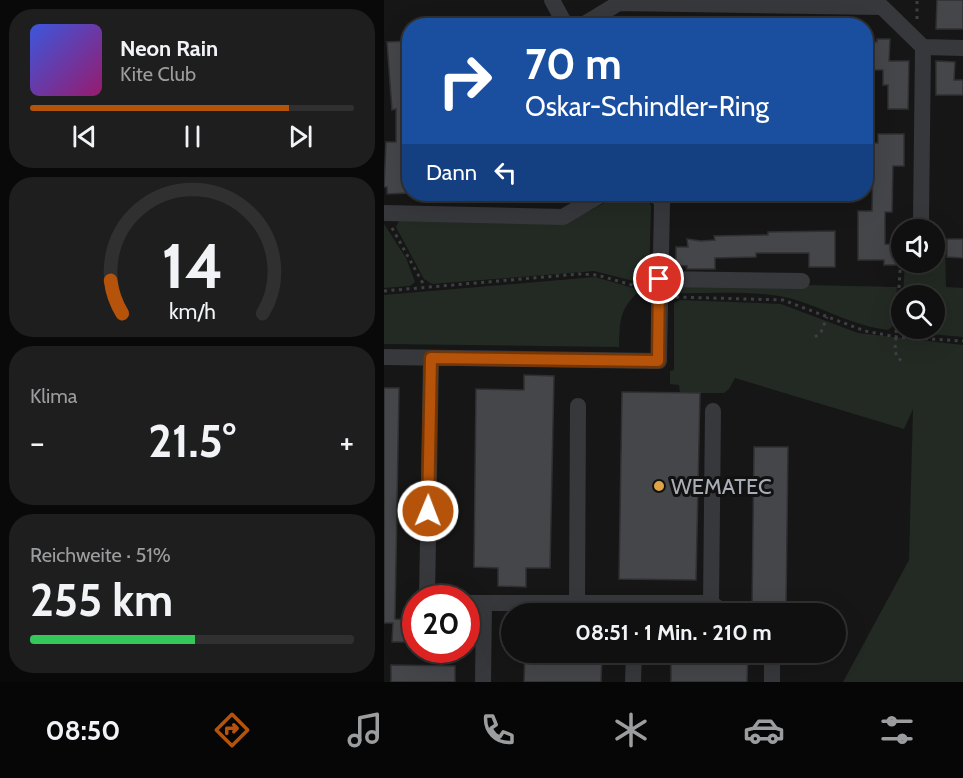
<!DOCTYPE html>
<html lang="de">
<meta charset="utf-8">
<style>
body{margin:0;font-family:Cabin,sans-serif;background:#1e1e1f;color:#f1f3f6;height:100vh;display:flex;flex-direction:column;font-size:22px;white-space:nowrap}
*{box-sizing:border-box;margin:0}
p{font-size:20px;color:#9c9d9f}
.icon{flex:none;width:33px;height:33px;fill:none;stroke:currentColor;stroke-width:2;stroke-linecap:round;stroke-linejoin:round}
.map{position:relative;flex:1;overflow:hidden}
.details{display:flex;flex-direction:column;gap:9px;padding:9px;background:#090909;width:384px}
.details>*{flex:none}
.banner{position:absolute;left:18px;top:18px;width:471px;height:183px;border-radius:24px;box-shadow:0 6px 24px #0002,0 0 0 2px #303031;background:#1a4fa0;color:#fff;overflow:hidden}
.buttons{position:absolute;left:507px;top:219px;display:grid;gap:12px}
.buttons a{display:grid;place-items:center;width:54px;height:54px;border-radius:50%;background:#101011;box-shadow:0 6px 24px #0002,0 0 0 2px #303031;font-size:30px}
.speed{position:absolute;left:18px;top:585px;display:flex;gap:12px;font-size:30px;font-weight:700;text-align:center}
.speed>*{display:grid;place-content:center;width:78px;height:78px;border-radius:50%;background:#101011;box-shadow:0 6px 24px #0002,0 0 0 2px #303031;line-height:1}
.speed .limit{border:9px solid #d22;background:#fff;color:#111}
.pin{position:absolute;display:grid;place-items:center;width:51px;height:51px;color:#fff;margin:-26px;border:3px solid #fff;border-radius:50%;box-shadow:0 2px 6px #0007}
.me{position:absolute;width:66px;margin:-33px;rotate:1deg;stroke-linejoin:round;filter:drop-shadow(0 0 4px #0008)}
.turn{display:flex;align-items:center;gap:21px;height:126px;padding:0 24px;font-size:27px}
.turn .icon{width:78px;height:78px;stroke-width:2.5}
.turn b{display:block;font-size:42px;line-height:51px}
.then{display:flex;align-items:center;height:57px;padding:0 24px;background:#0003;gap:12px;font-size:22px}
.big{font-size:45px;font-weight:700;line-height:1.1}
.details .tile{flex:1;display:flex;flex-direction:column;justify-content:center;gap:9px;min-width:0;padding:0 21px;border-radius:24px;background:#1e1e1f}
.details .dial{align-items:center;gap:0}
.dial svg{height:156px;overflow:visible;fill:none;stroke:#303031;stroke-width:7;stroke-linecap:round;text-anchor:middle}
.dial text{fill:#f1f3f6;stroke:none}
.song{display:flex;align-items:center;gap:18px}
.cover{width:72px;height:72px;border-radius:9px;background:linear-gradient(135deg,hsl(230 70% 55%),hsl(320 70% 35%))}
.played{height:6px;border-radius:3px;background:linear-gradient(90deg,#b45309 80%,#303031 80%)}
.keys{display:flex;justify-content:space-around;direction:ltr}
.heat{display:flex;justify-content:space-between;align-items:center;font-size:33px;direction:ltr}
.charge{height:9px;border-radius:4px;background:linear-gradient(90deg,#34c759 51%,#303031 0)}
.trip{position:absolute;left:117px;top:603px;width:345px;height:60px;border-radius:30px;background:#101011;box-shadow:0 6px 24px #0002,0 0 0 2px #303031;font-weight:700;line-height:60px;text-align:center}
.menu{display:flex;height:96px;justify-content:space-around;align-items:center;background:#060607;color:#9c9d9f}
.menu .icon{width:42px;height:42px}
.menu .on{color:#b45309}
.menu b{font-size:27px;color:#f1f3f6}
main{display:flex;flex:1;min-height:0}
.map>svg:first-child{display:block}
.green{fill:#222a23}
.building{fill:#45464a;stroke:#303033;stroke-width:1.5}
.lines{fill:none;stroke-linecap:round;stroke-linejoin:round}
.path{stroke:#3d3f43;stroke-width:3;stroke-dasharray:3 4.5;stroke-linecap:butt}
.minor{stroke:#37383c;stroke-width:16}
.route-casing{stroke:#753606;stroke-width:15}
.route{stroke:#b45309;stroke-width:10}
.poi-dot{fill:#dfa346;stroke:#111112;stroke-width:2}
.labels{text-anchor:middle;stroke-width:6;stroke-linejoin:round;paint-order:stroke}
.poi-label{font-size:22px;fill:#a9aeb6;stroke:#111112;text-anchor:start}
</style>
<main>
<section class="details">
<div class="tile">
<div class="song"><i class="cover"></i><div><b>Neon Rain</b><p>Kite Club</p></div></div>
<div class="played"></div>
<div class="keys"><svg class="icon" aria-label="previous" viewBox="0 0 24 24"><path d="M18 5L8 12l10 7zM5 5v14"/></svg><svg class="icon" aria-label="pause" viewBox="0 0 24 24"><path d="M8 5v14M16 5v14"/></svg><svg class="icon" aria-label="next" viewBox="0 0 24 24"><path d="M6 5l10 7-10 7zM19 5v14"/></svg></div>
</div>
<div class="tile dial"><svg viewBox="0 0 100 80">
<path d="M14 69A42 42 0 1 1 86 69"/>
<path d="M14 69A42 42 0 0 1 8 52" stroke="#b45309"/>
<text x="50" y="56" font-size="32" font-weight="700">14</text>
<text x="50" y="72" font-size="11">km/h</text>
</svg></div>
<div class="tile"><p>Klima</p>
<div class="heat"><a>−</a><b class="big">21.5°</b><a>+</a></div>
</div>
<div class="tile"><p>Reichweite · 51%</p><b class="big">255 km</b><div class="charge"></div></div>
</section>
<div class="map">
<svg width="579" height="682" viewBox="0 0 579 682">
<rect width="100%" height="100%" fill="#161617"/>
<path class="green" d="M 237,194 L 261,194 L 267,206 L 265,281 L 261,284 L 210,271 L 48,284 L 40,279 L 12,227 L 15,221 L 181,224 Z
M 0,224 L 22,258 L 31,282 L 26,286 L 0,288 Z
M 551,241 L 561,241 L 562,287 L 579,288 L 579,337 L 524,332 L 518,329 L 550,328 L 550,296 L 519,295 L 521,263 L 550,262 Z
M 211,277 L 256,290 C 235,310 236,319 235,347 L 0,344 L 0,295 Z
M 290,282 L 513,287 L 509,326 L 504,330 C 468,326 439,307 405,298 C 373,290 323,294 290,293 Z
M 296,300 L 397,304 L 474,333 L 579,345 L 579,682 L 459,682 L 525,560 L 529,409 L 520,429 L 351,378 L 345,389 L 340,393 L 296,393 L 295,385 L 286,384 L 286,371 L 290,370 L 290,303 Z"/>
<path class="building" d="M 553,0 L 579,0 L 579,29 L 552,29 Z
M 493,39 L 506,39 L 505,61 L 525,61 L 524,109 L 504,109 L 504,85 L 499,85 L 499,70 L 484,70 L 482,42 L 493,42 Z
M 26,41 L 26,193 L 3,194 L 3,187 L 0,187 L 2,142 L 12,142 L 12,109 L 8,110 L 3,42 Z
M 552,61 L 571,62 L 570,80 L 579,80 L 579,95 L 552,95 Z
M 494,134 L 520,134 L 520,166 L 509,166 L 508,212 L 501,212 L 501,244 L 513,245 L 512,265 L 500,265 L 500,260 L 474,260 L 474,211 L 488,211 L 489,166 L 482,166 L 482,143 L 494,143 Z
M 451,231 L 451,267 L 425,267 L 425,253 L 372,253 L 372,257 L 331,258 L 331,269 L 303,269 L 303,266 L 292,265 L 292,247 L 304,247 L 303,239 L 317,241 L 331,240 L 330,236 L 384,235 L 384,232 Z
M 563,239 L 579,239 L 579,258 L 563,257 Z
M 140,375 L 170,376 L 166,568 L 142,568 L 142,587 L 114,586 L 114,568 L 90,567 L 92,389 L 140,390 Z
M 0,388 L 15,388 L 11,619 L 32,620 L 32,642 L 8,642 L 9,623 L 0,623 Z
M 238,392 L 316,393 L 312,580 L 235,579 Z
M 370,447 L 404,447 L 402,609 L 368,609 Z
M 141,652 L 218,652 L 217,682 L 140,682 Z
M 287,652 L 364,652 L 363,682 L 287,682 Z
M 7,665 L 71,666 L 71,682 L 7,682 Z"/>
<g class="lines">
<path class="path" d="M 533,19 L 533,0
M 8,228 L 41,287
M 518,240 L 511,350 L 513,357 L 520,363
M 0,291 L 195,274 L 213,275 L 262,289
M 292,297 L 399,300 L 481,331 L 513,337 L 579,341
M 431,337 L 437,332 L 443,317"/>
<path class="minor" d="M 168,0 L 182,26
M 197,26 L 235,3 L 498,7 L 539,47 L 537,219
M 539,47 L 579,48
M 0,213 L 179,217 L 218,194
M 275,279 L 418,281
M 0,357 L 275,361 L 278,203 L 273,194
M 43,598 L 47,358
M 82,603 L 327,603 L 329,411
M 193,603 L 194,406
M 327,603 L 343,614
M 388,652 L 388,682
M 99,682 L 100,603
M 249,682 L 250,652"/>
</g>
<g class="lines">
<defs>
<path id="route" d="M 44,511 L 47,358 L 274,361 L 275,279"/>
</defs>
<use href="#route" class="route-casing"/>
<use href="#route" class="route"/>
</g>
<circle class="poi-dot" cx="275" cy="486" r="6"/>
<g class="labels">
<g class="poi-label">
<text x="287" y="494">WEMATEC</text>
</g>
</g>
</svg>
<div class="buttons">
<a><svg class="icon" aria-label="sound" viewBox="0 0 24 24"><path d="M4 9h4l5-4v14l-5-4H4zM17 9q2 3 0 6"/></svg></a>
<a><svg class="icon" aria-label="search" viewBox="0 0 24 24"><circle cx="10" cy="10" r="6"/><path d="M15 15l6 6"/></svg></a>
</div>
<div class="speed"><div class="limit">20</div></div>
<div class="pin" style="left:275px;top:279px;background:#d93025"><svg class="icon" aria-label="arrive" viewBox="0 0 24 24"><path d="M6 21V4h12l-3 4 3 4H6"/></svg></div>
<svg class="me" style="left:44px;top:511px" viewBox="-20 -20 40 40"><circle r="17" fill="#b45309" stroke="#fff" stroke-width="3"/><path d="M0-11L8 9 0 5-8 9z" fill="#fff"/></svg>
<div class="trip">08:51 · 1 Min. · 210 m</div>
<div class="banner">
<div class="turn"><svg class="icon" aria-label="right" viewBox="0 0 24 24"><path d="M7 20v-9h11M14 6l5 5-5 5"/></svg><div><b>70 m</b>Oskar-Schindler-Ring</div></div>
<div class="then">Dann<svg class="icon" aria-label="left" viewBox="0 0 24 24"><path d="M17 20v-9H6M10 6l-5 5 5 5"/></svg></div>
</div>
</div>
</main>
<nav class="menu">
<b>08:50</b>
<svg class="icon on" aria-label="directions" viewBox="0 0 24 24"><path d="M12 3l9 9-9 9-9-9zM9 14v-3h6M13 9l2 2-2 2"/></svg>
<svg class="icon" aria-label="music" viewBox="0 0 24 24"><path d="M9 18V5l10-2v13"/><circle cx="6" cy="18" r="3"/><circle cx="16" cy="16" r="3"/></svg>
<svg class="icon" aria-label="phone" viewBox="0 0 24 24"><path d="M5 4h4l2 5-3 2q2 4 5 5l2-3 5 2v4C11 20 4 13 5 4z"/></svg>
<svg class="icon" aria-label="climate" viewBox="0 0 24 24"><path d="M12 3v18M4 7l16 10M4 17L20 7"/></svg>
<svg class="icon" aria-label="car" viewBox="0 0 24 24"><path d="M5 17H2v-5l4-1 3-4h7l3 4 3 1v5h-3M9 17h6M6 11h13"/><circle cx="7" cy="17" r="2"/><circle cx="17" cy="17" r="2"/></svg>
<svg class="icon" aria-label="filters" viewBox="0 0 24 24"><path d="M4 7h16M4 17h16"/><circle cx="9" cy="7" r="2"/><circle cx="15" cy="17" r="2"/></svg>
</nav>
